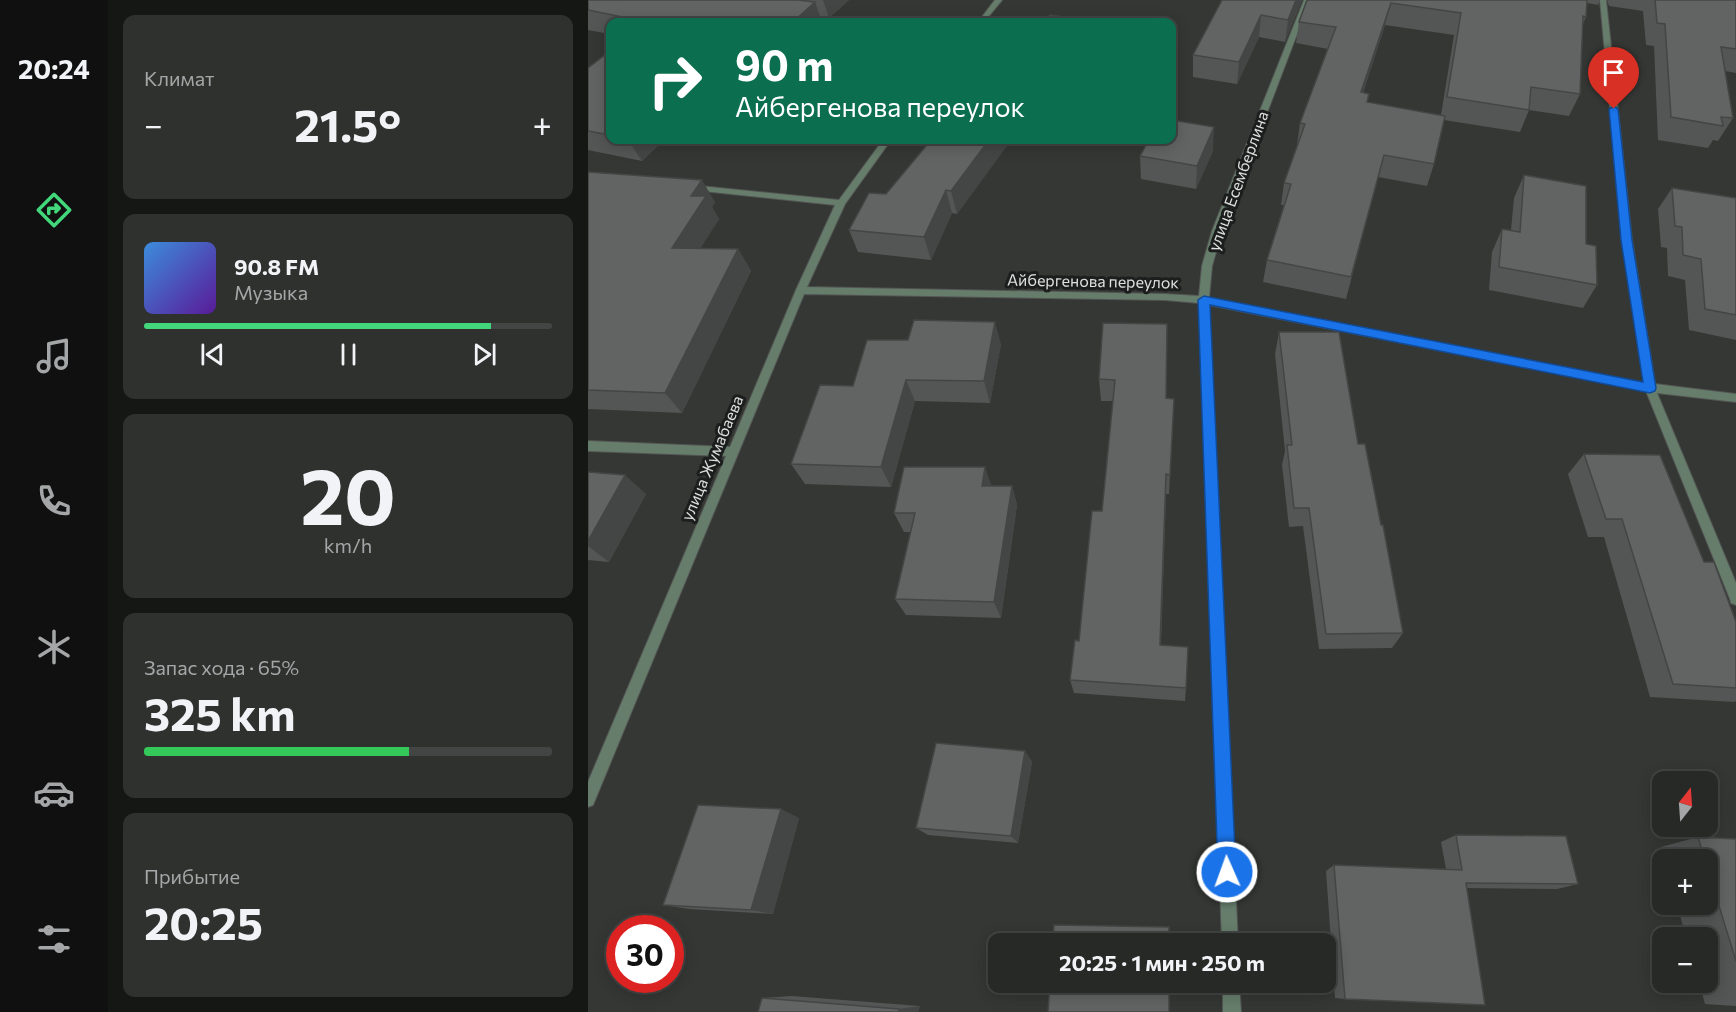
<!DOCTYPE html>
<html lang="ru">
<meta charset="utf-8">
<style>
body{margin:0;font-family:Commissioner,sans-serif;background:#2f312f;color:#f1f3f6;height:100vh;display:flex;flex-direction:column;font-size:22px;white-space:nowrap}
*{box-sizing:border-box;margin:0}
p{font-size:20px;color:#a4a6a7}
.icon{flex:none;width:33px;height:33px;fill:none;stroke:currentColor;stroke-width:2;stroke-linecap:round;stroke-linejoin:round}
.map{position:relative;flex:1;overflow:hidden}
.drawer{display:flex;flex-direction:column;gap:15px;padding:15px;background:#151715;width:480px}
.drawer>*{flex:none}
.hud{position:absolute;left:18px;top:18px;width:570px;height:126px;border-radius:12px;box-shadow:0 3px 15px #0003,0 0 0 2px #434544;background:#0b6e4f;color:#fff;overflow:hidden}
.needle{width:39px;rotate:17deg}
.buttons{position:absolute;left:1064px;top:771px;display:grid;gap:12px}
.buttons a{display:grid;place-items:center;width:66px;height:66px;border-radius:12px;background:#272927;box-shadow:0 3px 15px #0003,0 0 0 2px #434544;font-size:30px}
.speed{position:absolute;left:18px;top:915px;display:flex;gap:12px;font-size:30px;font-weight:700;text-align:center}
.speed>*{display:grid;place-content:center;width:78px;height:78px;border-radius:50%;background:#272927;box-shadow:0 3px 15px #0003,0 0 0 2px #434544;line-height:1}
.speed .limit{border:9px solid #d22;background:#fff;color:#111}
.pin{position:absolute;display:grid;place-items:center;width:51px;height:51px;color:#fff;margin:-62px -26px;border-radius:50% 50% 50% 0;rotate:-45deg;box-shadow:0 0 6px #0007}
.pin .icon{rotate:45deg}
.me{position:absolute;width:66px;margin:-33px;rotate:358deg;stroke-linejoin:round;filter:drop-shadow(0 0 4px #0008)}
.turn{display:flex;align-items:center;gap:21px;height:126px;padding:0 30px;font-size:27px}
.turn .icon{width:78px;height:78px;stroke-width:2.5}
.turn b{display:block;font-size:42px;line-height:51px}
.big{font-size:45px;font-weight:700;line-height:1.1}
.drawer .card{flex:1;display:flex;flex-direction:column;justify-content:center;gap:9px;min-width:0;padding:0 21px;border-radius:12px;background:#2f312f}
.drawer .dial{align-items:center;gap:0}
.dial b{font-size:78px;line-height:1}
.song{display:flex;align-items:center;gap:18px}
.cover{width:72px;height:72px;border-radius:9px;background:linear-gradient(135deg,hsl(210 70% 55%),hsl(270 70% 35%))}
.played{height:6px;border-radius:3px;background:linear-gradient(90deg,#42d77b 85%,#434544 85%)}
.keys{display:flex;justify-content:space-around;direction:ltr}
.heat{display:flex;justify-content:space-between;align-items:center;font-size:33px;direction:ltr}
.charge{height:9px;border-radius:4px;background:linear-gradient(90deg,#34c759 65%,#434544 0)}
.trip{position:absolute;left:400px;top:933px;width:348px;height:60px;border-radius:12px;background:#272927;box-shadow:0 3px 15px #0003,0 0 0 2px #434544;font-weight:700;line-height:60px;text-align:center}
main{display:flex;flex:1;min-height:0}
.tab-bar{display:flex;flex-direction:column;width:108px;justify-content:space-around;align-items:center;background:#101010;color:#a4a6a7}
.tab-bar .icon{width:42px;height:42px}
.tab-bar .selected{color:#42d77b}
.tab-bar b{font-size:27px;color:#f1f3f6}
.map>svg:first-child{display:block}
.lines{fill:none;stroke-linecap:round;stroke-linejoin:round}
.minor-casing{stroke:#535553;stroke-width:2}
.minor{fill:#667d6b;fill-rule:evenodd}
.wall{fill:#535654;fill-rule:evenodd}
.shaded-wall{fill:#444645}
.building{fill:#616462;stroke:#444645;stroke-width:1.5}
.route{fill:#1a73e8;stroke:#114b97;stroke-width:1.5}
.labels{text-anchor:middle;stroke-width:6;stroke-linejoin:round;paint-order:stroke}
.street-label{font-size:16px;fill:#dee0df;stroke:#1c1e1d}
</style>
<main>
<nav class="tab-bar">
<b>20:24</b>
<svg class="icon selected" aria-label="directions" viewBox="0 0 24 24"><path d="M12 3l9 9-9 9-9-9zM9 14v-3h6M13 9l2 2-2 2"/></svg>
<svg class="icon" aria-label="music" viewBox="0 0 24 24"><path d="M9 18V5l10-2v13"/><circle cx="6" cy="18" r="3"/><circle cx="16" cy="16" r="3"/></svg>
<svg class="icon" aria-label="phone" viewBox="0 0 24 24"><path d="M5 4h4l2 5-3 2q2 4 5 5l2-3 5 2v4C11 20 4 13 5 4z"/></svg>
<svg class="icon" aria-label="climate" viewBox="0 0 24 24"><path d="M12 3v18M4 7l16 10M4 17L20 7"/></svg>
<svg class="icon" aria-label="car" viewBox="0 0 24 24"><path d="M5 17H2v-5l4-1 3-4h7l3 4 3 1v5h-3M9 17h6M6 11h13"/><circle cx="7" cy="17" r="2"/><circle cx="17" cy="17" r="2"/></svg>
<svg class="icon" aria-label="filters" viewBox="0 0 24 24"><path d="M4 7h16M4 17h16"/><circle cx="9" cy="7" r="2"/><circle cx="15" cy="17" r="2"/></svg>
</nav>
<section class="drawer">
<div class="card"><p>Климат</p>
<div class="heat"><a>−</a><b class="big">21.5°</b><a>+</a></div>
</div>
<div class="card">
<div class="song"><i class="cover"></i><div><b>90.8 FM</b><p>Музыка</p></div></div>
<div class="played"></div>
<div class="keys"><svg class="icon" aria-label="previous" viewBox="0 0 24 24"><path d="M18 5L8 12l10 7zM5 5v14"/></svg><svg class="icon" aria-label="pause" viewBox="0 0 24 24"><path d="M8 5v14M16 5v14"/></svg><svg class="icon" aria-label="next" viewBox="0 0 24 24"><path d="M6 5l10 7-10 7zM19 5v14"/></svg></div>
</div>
<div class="card dial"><b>20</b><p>km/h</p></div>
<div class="card"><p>Запас хода · 65%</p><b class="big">325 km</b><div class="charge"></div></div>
<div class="card"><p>Прибытие</p><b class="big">20:25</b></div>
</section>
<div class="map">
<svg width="1148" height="1012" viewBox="0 0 1148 1012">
<rect width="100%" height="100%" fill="#343734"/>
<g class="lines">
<defs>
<path id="minor" d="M 407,0 L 414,0 L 396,22 L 390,22 Z
M 716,0 L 722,0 L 634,231 L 624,266 L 621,298 L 1056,383 L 1034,240 L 1012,0 L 1018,0 L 1044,240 L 1067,384 L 1148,394 L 1148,402 L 1069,393 L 1148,583 L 1148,605 L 1143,603 L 1142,599 L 1058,391 L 621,305 L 650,944 L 634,944 L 611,303 L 577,300 L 216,294 L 5,805 L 0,807 L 0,782 L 138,456 L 0,451 L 0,441 L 142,447 L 208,290 L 247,205 L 105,190 L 101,187 L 102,185 L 251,200 L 295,140 L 303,140 L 257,204 L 219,287 L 577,294 L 611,296 L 614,266 L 624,231 Z
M 215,17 L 240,20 L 244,22 L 218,21 L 215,21 Z
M 635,982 L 651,982 L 653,1012 L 635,1012 Z"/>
</defs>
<use href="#minor" class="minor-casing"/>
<use href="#minor" class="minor"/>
</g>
<path class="wall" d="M 0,0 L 261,0 L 241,18 L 232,17 L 234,22 L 22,22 L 22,34 L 0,30 Z
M 634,0 L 714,0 L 697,42 L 671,37 L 649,84 L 605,77 L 605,55 Z
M 719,0 L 1012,0 L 1010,5 L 999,3 L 998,17 L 994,26 L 992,94 L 981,116 L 941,110 L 932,132 L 856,120 L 846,164 L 839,186 L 790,177 L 758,299 L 675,282 L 679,260 L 696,205 L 693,205 L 696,183 L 710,145 L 709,145 L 712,123 L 740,49 L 708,43 L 711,22 ZM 797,25 L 866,35 L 853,115 L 779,102 L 775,93 Z
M 1019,0 L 1148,0 L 1148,73 L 1137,71 L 1145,118 L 1130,141 L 1125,140 L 1120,148 L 1070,140 L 1066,46 L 1058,45 L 1055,11 L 1021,6 Z
M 22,51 L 22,140 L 76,140 L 54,161 L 0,150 L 0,68 Z
M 343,140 L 423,140 L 369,214 L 364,213 L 343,260 L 270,252 L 261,230 L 298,194 Z
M 625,151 L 608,189 L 553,179 L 552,156 Z
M 0,172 L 127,202 L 124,207 L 131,219 L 112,248 L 150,249 L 163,271 L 94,413 L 0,409 Z
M 936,175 L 998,244 L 1009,285 L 995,308 L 901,290 L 904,252 L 914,229 L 923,230 L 926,198 Z
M 1084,188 L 1148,198 L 1148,340 L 1101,330 L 1097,280 L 1080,276 L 1079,248 L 1073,247 L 1070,209 Z
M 515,323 L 578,398 L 586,399 L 581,494 L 578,494 L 573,645 L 598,688 L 597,701 L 486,693 L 482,680 L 491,641 L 514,511 L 525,401 L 513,401 L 511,379 Z
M 691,332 L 770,444 L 793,525 L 815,633 L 804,648 L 731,649 L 715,526 L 701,527 L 694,465 L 697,451 L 687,354 Z
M 413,344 L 402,403 L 327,401 L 303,487 L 217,484 L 203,464 L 265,386 Z
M 996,454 L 1116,562 L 1148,622 L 1148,701 L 1146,702 L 1062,697 L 1016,537 L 1000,537 L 980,474 Z
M 0,472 L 58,494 L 21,562 L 0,560 Z
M 403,486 L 424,486 L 429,505 L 413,618 L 318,615 L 307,599 L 323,532 L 316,532 L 306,513 Z
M 437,751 L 444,762 L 430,843 L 340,835 L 328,828 Z
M 211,818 L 185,914 L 101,909 L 75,905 Z
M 868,835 L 990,884 L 969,889 L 878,888 L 757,999 L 747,998 L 738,871 L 746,865 L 858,869 L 853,842 Z
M 1110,837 L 1148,839 L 1148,1006 L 1117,1004 L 1111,982 L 1119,982 L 1119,938 L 1098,938 L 1089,904 L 1119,904 L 1119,860 L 1076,860 L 1073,847 Z
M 204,996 L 332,1006 L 330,1012 L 174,998 Z"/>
<path class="shaded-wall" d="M 235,0 L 261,0 L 241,18 Z
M 708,0 L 714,0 L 697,42 L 700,20 Z
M 227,2 L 234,22 L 205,22 Z
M 803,3 L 797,25 L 768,114 L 773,92 Z
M 673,15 L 671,37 L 649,84 L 651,62 Z
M 626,127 L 625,151 L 608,189 L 609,166 Z
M 40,140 L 76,140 L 54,161 Z
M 401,140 L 423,140 L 369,214 L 363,191 Z
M 114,180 L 127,202 L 124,207 L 131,219 L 99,270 L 84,248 L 103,196 Z
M 358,190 L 364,213 L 343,260 L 336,237 Z
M 150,249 L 163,271 L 94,413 L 77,393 Z
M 407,322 L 413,344 L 402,403 L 396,381 Z
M 318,380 L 327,401 L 303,487 L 293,467 Z
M 397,467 L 404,487 L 394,486 Z
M 578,474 L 578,494 L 572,660 L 572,645 Z
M 37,475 L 58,494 L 21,562 L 0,546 L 0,541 Z
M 424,486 L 429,505 L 413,618 L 406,602 Z
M 437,751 L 444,762 L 430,843 L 423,836 Z
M 193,809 L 211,818 L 185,914 L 163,910 Z
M 332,1006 L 330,1012 L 311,1012 L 311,1009 Z"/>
<path class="building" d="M 0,0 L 210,0 L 227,2 L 205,22 L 58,22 L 59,22 L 0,10 Z
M 634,0 L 708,0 L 700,20 L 673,15 L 651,62 L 605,55 Z
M 719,0 L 999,0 L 998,17 L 995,16 L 992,94 L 943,87 L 941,110 L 859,97 L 873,13 L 803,3 L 773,92 L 781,94 L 779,102 L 857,116 L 846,164 L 796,155 L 763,277 L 679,260 L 703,184 L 696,183 L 717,124 L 712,123 L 748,27 L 711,22 Z
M 1067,0 L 1148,0 L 1148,49 L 1133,47 L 1145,118 L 1133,117 L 1135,126 L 1083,117 L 1077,24 L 1069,23 Z
M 462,15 L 511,22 L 457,22 Z
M 22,51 L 22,135 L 0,131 L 0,68 Z
M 584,120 L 626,127 L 609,166 L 552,156 L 561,140 L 584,140 Z
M 343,140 L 401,140 L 363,191 L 358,190 L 336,237 L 261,230 L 281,193 L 298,194 Z
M 0,172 L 114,180 L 103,196 L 118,196 L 84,248 L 150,249 L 77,393 L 0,390 Z
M 936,175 L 998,186 L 998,244 L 1008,246 L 1009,285 L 911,267 L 914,229 L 932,232 Z
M 1084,188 L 1148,198 L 1148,315 L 1117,309 L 1113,259 L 1095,255 L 1094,227 L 1087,226 Z
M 326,320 L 407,322 L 396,381 L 318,380 L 293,467 L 203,464 L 232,385 L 265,386 L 279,340 L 320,340 Z
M 515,323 L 579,324 L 578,398 L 586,399 L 582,475 L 578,474 L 572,645 L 600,647 L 598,688 L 482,680 L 487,640 L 491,641 L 504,511 L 514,511 L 527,380 L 511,379 Z
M 691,332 L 751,332 L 770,444 L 777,444 L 793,525 L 795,525 L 815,633 L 738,634 L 721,508 L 706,508 L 699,445 L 704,445 Z
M 996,454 L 1072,455 L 1116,562 L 1126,562 L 1148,622 L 1148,688 L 1085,684 L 1034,519 L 1018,519 Z
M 316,467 L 397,467 L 394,486 L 424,486 L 406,602 L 307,599 L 327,513 L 306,513 Z
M 0,472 L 37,475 L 0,541 Z
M 348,743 L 437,751 L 423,836 L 328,828 Z
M 110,805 L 193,809 L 163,910 L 75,905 Z
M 868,835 L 978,836 L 990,884 L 878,883 L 897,1005 L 757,999 L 746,865 L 874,870 Z
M 1110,837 L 1148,839 L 1148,961 L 1119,867 L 1119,860 L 1117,860 Z
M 466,925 L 581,927 L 581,944 L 465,944 Z
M 462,982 L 581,982 L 581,1012 L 460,1012 Z
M 174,998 L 311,1009 L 311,1012 L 170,1012 Z"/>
<path class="route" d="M 1026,106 L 1030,109 L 1044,240 L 1068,388 L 1067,391 L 1062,393 L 622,305 L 648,872 L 645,878 L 639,881 L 633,878 L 630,872 L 610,300 L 616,296 L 1055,382 L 1033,240 L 1021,109 Z"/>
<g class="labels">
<g class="street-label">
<text transform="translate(650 181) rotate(-70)" y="6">улица Есемберлина</text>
<text transform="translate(505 281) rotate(1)" y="6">Айбергенова переулок</text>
<text transform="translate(124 458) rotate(-67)" y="6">улица Жумабаева</text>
</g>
</g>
</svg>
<div class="buttons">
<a><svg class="needle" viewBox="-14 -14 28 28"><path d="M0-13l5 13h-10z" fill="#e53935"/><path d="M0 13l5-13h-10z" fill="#a4a6a7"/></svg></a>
<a>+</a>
<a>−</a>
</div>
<div class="speed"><div class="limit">30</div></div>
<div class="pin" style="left:1026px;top:109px;background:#d93025"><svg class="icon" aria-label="arrive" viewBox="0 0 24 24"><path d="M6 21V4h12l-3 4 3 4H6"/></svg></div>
<svg class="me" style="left:639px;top:872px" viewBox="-20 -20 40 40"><circle r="17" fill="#1a73e8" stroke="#fff" stroke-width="3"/><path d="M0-11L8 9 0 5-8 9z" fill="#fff"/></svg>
<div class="trip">20:25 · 1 мин · 250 m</div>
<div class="hud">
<div class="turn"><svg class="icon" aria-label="right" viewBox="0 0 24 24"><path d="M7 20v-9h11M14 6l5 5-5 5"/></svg><div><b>90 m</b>Айбергенова переулок</div></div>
</div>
</div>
</main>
